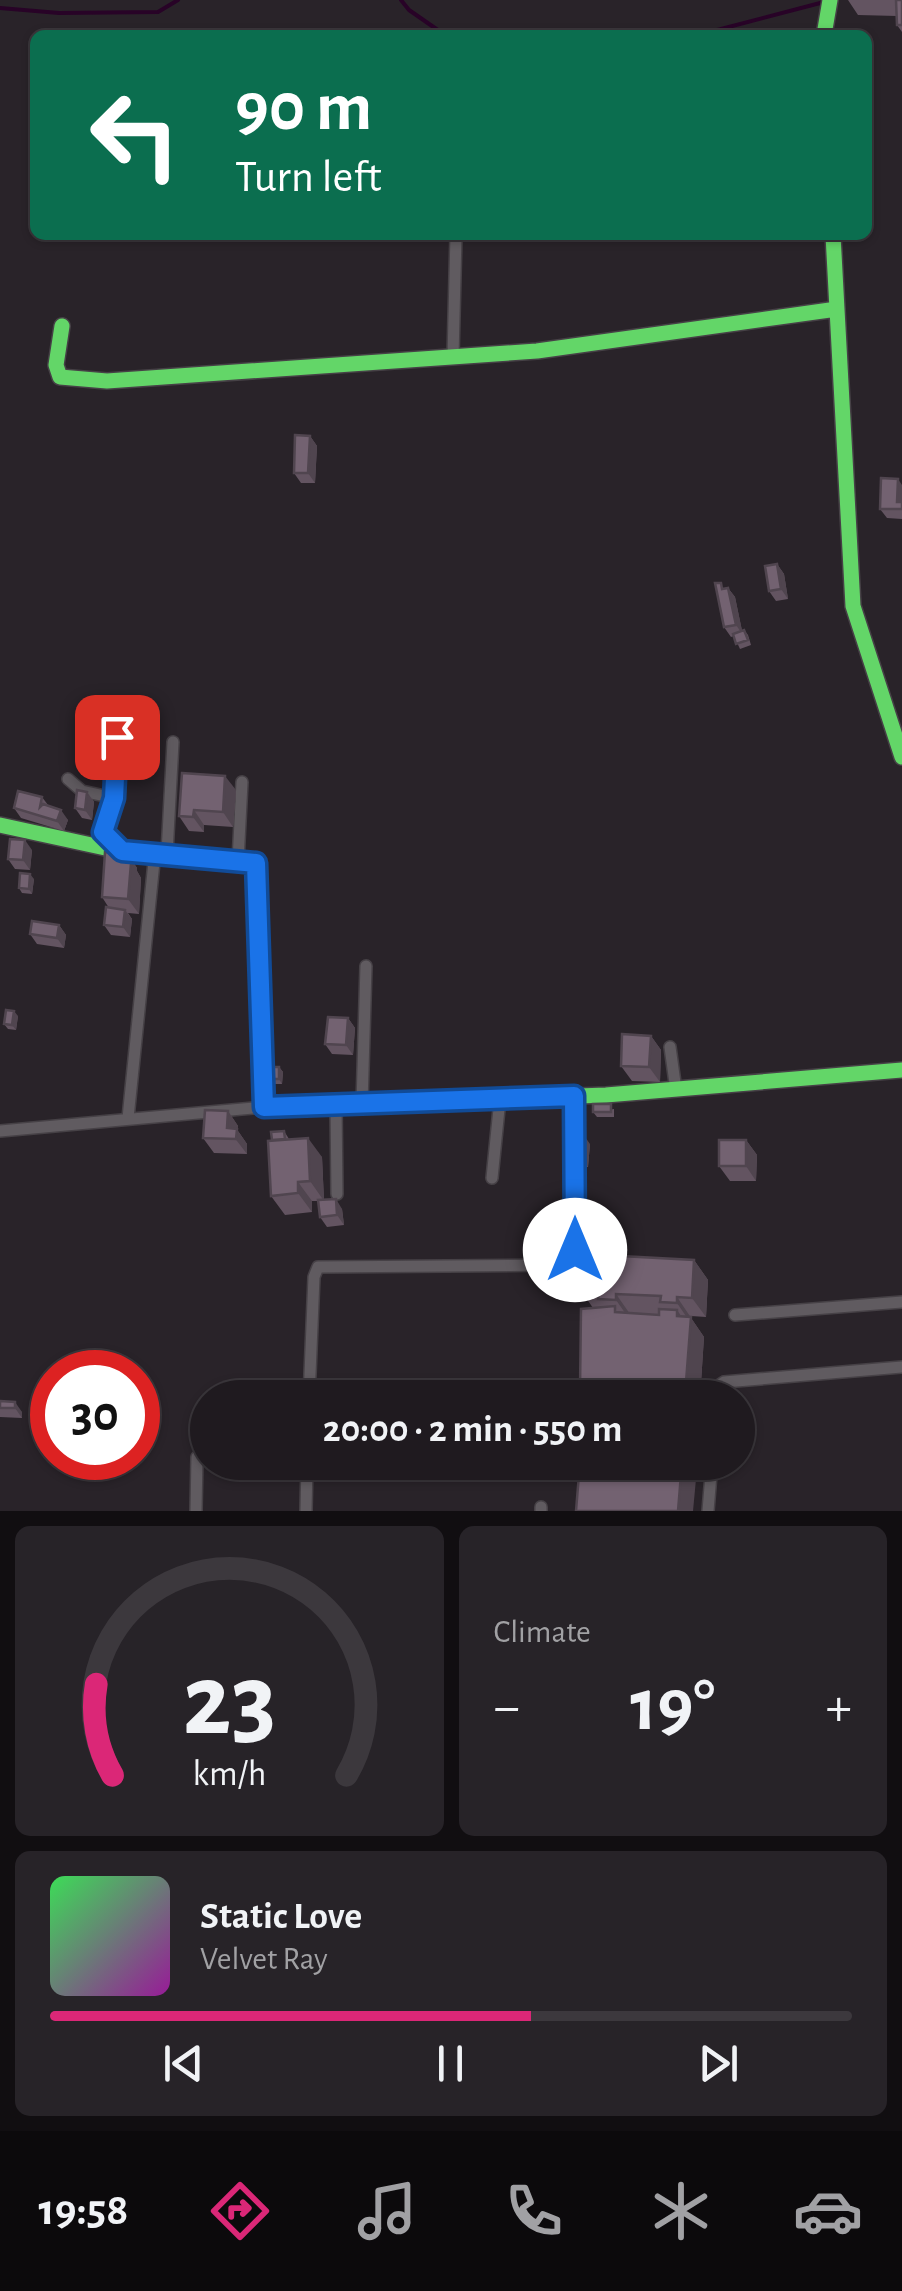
<!DOCTYPE html>
<meta charset="utf-8">
<style>
body{margin:0;font-family:"Alegreya Sans",sans-serif;background:#272328;color:#f1f3f6;height:100vh;display:flex;flex-direction:column;font-size:38px;white-space:nowrap}
*{box-sizing:border-box;margin:0}
p{font-size:32px;color:#a1a1a4}
.icon{flex:none;width:55px;height:55px;fill:none;stroke:currentColor;stroke-width:2;stroke-linecap:round;stroke-linejoin:round}
.map{position:relative;height:1511px;overflow:hidden}
.details{display:flex;flex-direction:column;gap:15px;padding:15px;background:#110e11;flex:1}
.details>*{flex:none}
.guide{position:absolute;left:30px;top:30px;width:842px;height:210px;border-radius:15px;box-shadow:0 2px 8px #0004,0 0 0 2px #3c383d;background:#0b6e4f;color:#fff;overflow:hidden}
.speed{position:absolute;left:30px;top:1350px;display:flex;gap:20px;font-size:50px;font-weight:700;text-align:center}
.speed>*{display:grid;place-content:center;width:130px;height:130px;border-radius:50%;background:#1f1a1f;box-shadow:0 2px 8px #0004,0 0 0 2px #3c383d;line-height:1}
.speed .limit{border:15px solid #d22;background:#fff;color:#111}
.pin{position:absolute;display:grid;place-items:center;width:85px;height:85px;color:#fff;margin:-42px;border-radius:20px;box-shadow:0 5px 15px #0006}
.me{position:absolute;width:110px;margin:-55px;rotate:0deg;stroke-linejoin:round;filter:drop-shadow(0 0 8px #0008)}
.turn{display:flex;align-items:center;gap:35px;height:210px;padding:0 40px;font-size:45px}
.turn .icon{width:130px;height:130px;stroke-width:2.5}
.turn b{display:block;font-size:70px;line-height:85px}
.big{font-size:75px;font-weight:700;line-height:1.1}
.details .tile{flex:1;display:flex;flex-direction:column;justify-content:center;gap:15px;min-width:0;padding:0 35px;border-radius:15px;background:#272328}
.details .dial{align-items:center;gap:0}
.dial svg{height:260px;overflow:visible;fill:none;stroke:#3c383d;stroke-width:7;stroke-linecap:round;text-anchor:middle}
.dial text{fill:#f1f3f6;stroke:none}
.song{display:flex;align-items:center;gap:30px}
.cover{width:120px;height:120px;border-radius:15px;background:linear-gradient(135deg,hsl(130 70% 55%),hsl(300 70% 35%))}
.played{height:10px;border-radius:5px;background:linear-gradient(90deg,#db2777 60%,#3c383d 60%)}
.keys{display:flex;justify-content:space-around;direction:ltr}
.heat{display:flex;justify-content:space-between;align-items:center;font-size:55px;direction:ltr}
.details .tiles{flex:1;display:grid;gap:15px;grid-template-columns:1fr 1fr}
.tile:last-child{grid-column:span 2}
.trip{position:absolute;left:190px;top:1380px;width:565px;height:100px;border-radius:50px;background:#1f1a1f;box-shadow:0 2px 8px #0004,0 0 0 2px #3c383d;font-weight:700;line-height:100px;text-align:center}
.dock{display:flex;height:160px;justify-content:space-around;align-items:center;background:#0c0a0c;color:#a1a1a4}
.dock .icon{width:70px;height:70px}
.dock .active{color:#db2777}
.dock b{font-size:45px;color:#f1f3f6}
.map>svg:first-child{display:block}
.lines{fill:none;stroke-linecap:round;stroke-linejoin:round}
.stream{stroke:#280327;stroke-width:4}
.street-casing{stroke:#464146;stroke-width:14}
.fast-casing{stroke:#464146;stroke-width:18}
.street{stroke:#605b60;stroke-width:11}
.fast{stroke:#63d668;stroke-width:15}
.wall{fill:#635461}
.shaded-wall{fill:#50454f}
.building{fill:#736271;stroke:#50454f;stroke-width:2.5}
.route-casing{stroke:#114b97;stroke-width:25}
.route{stroke:#1a73e8;stroke-width:18}
</style>
<div class="map">
<svg width="902" height="1511" viewBox="0 0 902 1511">
<rect width="100%" height="100%" fill="#292329"/>
<g class="lines">
<path class="stream" d="M 401,0 L 409,10 L 445,35
M 0,8 L 59,13 L 158,12 L 178,0
M 533,35 L 566,35
M 698,35 L 824,2"/>
<defs>
<path id="street" d="M 453,357 L 456,235
M 118,706 L 114,798 L 103,832 L 121,851
M 68,779 L 82,791 L 114,798
M 167,853 L 173,742
M 238,861 L 242,782
M 670,1047 L 676,1090
M 362,1104 L 366,966
M 336,1105 L 337,1194
M 128,1118 L 155,852
M 0,1131 L 264,1107
M 492,1178 L 500,1099
M 735,1315 L 902,1302
M 309,1398 L 314,1277 L 318,1267 L 566,1265 L 573,1259 L 574,1096
M 717,1398 L 718,1386 L 724,1382 L 902,1367
M 196,1511 L 197,1457
M 306,1511 L 307,1462
M 541,1511 L 541,1507
M 708,1511 L 712,1462"/>
<path id="fast" d="M 824,35 L 830,0
M 833,235 L 853,606 L 902,757
M 62,326 L 56,365 L 60,377 L 107,381 L 537,351 L 837,309
M 0,825 L 119,851 L 256,863 L 264,1107 L 606,1095 L 902,1070"/>
</defs>
<use href="#street" class="street-casing"/>
<use href="#fast" class="fast-casing"/>
<use href="#street" class="street"/>
<use href="#fast" class="fast"/>
</g>
<path class="wall" d="M 848,0 L 902,0 L 902,32 L 897,25 L 897,16 L 858,15 Z
M 310,436 L 317,446 L 315,483 L 301,483 L 294,473 Z
M 902,485 L 902,519 L 887,518 L 880,509 Z
M 777,564 L 784,574 L 788,599 L 776,601 L 769,591 Z
M 724,588 L 728,588 L 735,597 L 742,631 L 744,630 L 748,635 L 751,645 L 740,649 L 734,636 L 731,637 L 724,627 Z
M 236,790 L 233,827 L 204,825 L 204,832 L 189,831 L 179,816 Z
M 87,792 L 94,802 L 92,820 L 82,818 L 75,808 Z
M 42,797 L 48,805 L 68,820 L 64,831 L 21,818 L 14,808 Z
M 32,850 L 30,870 L 15,869 L 8,859 Z
M 127,853 L 137,868 L 137,871 L 141,878 L 139,914 L 128,913 L 132,919 L 130,937 L 111,935 L 104,925 L 109,908 L 102,897 Z
M 34,879 L 32,894 L 22,893 L 19,888 Z
M 59,925 L 66,935 L 64,948 L 37,944 L 30,934 Z
M 18,1016 L 16,1030 L 8,1029 L 4,1024 Z
M 348,1018 L 355,1028 L 353,1055 L 332,1054 L 325,1044 Z
M 651,1036 L 661,1050 L 660,1082 L 632,1081 L 621,1066 Z
M 279,1067 L 283,1072 L 282,1084 L 274,1084 L 270,1079 Z
M 614,1109 L 614,1117 L 597,1117 L 593,1112 Z
M 228,1111 L 238,1126 L 238,1131 L 247,1144 L 247,1154 L 214,1153 L 203,1138 Z
M 284,1131 L 289,1139 L 322,1157 L 324,1200 L 342,1209 L 344,1225 L 327,1227 L 320,1217 L 318,1201 L 312,1201 L 312,1212 L 285,1215 L 271,1196 L 272,1140 Z
M 746,1140 L 757,1155 L 756,1181 L 730,1181 L 719,1166 Z
M 590,1144 L 588,1167 L 577,1166 L 570,1156 Z
M 694,1260 L 708,1280 L 706,1317 L 691,1316 L 691,1318 L 704,1337 L 700,1398 L 586,1398 L 580,1389 L 593,1308 L 582,1292 Z
M 0,1401 L 22,1412 L 22,1418 L 0,1417 Z"/>
<path class="shaded-wall" d="M 310,436 L 317,446 L 315,483 L 308,473 Z
M 898,479 L 902,485 L 902,508 L 897,502 Z
M 777,564 L 784,574 L 788,599 L 781,589 Z
M 728,588 L 735,597 L 743,635 L 736,625 Z
M 225,776 L 236,790 L 233,827 L 223,812 Z
M 87,792 L 94,802 L 92,820 L 85,810 Z
M 61,810 L 68,820 L 64,831 L 57,821 Z
M 194,810 L 204,825 L 204,832 L 193,817 Z
M 25,840 L 32,850 L 30,870 L 23,860 Z
M 127,853 L 137,868 L 137,871 L 141,878 L 139,914 L 128,899 Z
M 30,874 L 34,879 L 32,894 L 29,889 Z
M 125,910 L 132,919 L 130,937 L 123,927 Z
M 59,925 L 66,935 L 64,948 L 57,938 Z
M 14,1011 L 18,1016 L 16,1030 L 12,1025 Z
M 348,1018 L 355,1028 L 353,1055 L 346,1045 Z
M 651,1036 L 661,1050 L 660,1082 L 649,1067 Z
M 279,1067 L 283,1072 L 282,1084 L 279,1079 Z
M 228,1111 L 238,1126 L 238,1131 L 247,1144 L 247,1154 L 227,1128 Z
M 583,1134 L 590,1144 L 588,1167 L 581,1157 Z
M 308,1138 L 322,1157 L 324,1201 L 310,1181 Z
M 746,1140 L 757,1155 L 756,1181 L 746,1166 Z
M 298,1182 L 312,1201 L 312,1212 L 298,1193 Z
M 336,1199 L 342,1209 L 344,1225 L 337,1215 Z
M 694,1260 L 708,1280 L 706,1317 L 692,1298 Z
M 616,1294 L 630,1314 L 630,1320 L 616,1300 Z
M 677,1297 L 704,1337 L 700,1398 L 686,1398 L 685,1395 L 677,1310 L 690,1329 L 690,1322 L 677,1303 Z
M 15,1402 L 22,1412 L 22,1418 L 15,1408 Z
M 682,1462 L 684,1462 L 696,1479 L 693,1511 L 678,1511 Z
M 685,1462 L 695,1462 L 694,1476 Z"/>
<path class="building" d="M 896,0 L 902,0 L 902,25 L 897,25 Z
M 295,435 L 310,436 L 308,473 L 294,473 Z
M 881,478 L 898,479 L 897,502 L 902,502 L 902,509 L 880,509 Z
M 777,564 L 781,589 L 769,591 L 765,566 Z
M 715,583 L 721,583 L 722,589 L 728,588 L 736,625 L 724,627 Z
M 744,630 L 748,640 L 736,644 L 733,634 Z
M 182,773 L 225,776 L 223,812 L 194,810 L 193,817 L 179,816 Z
M 77,790 L 87,792 L 85,810 L 75,808 Z
M 18,791 L 42,797 L 40,807 L 43,804 L 61,810 L 57,821 L 14,808 Z
M 10,839 L 25,840 L 23,860 L 8,859 Z
M 105,852 L 127,853 L 126,862 L 131,863 L 128,899 L 102,897 Z
M 20,873 L 30,874 L 29,889 L 19,888 Z
M 106,907 L 125,910 L 123,927 L 104,925 Z
M 32,921 L 59,925 L 57,938 L 30,934 Z
M 6,1010 L 14,1011 L 12,1025 L 4,1024 Z
M 328,1017 L 348,1018 L 346,1045 L 325,1044 Z
M 622,1034 L 651,1036 L 649,1067 L 621,1066 Z
M 271,1067 L 279,1067 L 279,1079 L 270,1079 Z
M 593,1104 L 611,1104 L 611,1112 L 593,1112 Z
M 205,1110 L 228,1111 L 227,1128 L 237,1129 L 236,1139 L 203,1138 Z
M 284,1131 L 285,1139 L 272,1140 L 271,1132 Z
M 572,1133 L 583,1134 L 581,1157 L 570,1156 Z
M 308,1138 L 310,1181 L 298,1182 L 298,1193 L 271,1196 L 268,1141 Z
M 719,1140 L 746,1140 L 746,1166 L 719,1166 Z
M 336,1199 L 337,1215 L 320,1217 L 318,1200 Z
M 584,1254 L 694,1260 L 692,1298 L 677,1297 L 677,1303 L 660,1302 L 661,1296 L 616,1294 L 616,1300 L 598,1299 L 599,1293 L 582,1292 Z
M 615,1306 L 615,1312 L 659,1315 L 659,1309 L 677,1310 L 677,1316 L 691,1317 L 685,1395 L 671,1394 L 671,1398 L 654,1398 L 655,1394 L 612,1391 L 612,1398 L 596,1398 L 596,1390 L 580,1389 L 581,1309 Z
M 0,1401 L 15,1402 L 15,1408 L 0,1408 Z
M 580,1462 L 682,1462 L 678,1511 L 576,1511 Z"/>
<g class="lines">
<defs>
<path id="route" d="M 117,737 L 114,798 L 103,832 L 122,851 L 256,863 L 264,1107 L 574,1096 L 575,1250"/>
</defs>
<use href="#route" class="route-casing"/>
<use href="#route" class="route"/>
</g>
</svg>
<div class="speed"><div class="limit">30</div></div>
<div class="pin" style="left:117px;top:737px;background:#d93025"><svg class="icon" aria-label="arrive" viewBox="0 0 24 24"><path d="M6 21V4h12l-3 4 3 4H6"/></svg></div>
<svg class="me" style="left:575px;top:1250px" viewBox="-20 -20 40 40"><circle r="19" fill="#fff"/><path d="M0-13L10 11 0 6-10 11z" fill="#1a73e8"/></svg>
<div class="trip">20:00 · 2 min · 550 m</div>
<div class="guide">
<div class="turn"><svg class="icon" aria-label="left" viewBox="0 0 24 24"><path d="M17 20v-9H6M10 6l-5 5 5 5"/></svg><div><b>90 m</b>Turn left</div></div>
</div>
</div>
<section class="details">
<div class="tiles">
<div class="tile dial"><svg viewBox="0 0 100 80">
<path d="M14 69A42 42 0 1 1 86 69"/>
<path d="M14 69A42 42 0 0 1 9 41" stroke="#db2777"/>
<text x="50" y="56" font-size="32" font-weight="700">23</text>
<text x="50" y="72" font-size="11">km/h</text>
</svg></div>
<div class="tile"><p>Climate</p>
<div class="heat"><a>−</a><b class="big">19°</b><a>+</a></div>
</div>
<div class="tile">
<div class="song"><i class="cover"></i><div><b>Static Love</b><p>Velvet Ray</p></div></div>
<div class="played"></div>
<div class="keys"><svg class="icon" aria-label="previous" viewBox="0 0 24 24"><path d="M18 5L8 12l10 7zM5 5v14"/></svg><svg class="icon" aria-label="pause" viewBox="0 0 24 24"><path d="M8 5v14M16 5v14"/></svg><svg class="icon" aria-label="next" viewBox="0 0 24 24"><path d="M6 5l10 7-10 7zM19 5v14"/></svg></div>
</div>
</div>
</section>
<nav class="dock">
<b>19:58</b>
<svg class="icon active" aria-label="directions" viewBox="0 0 24 24"><path d="M12 3l9 9-9 9-9-9zM9 14v-3h6M13 9l2 2-2 2"/></svg>
<svg class="icon" aria-label="music" viewBox="0 0 24 24"><path d="M9 18V5l10-2v13"/><circle cx="6" cy="18" r="3"/><circle cx="16" cy="16" r="3"/></svg>
<svg class="icon" aria-label="phone" viewBox="0 0 24 24"><path d="M5 4h4l2 5-3 2q2 4 5 5l2-3 5 2v4C11 20 4 13 5 4z"/></svg>
<svg class="icon" aria-label="climate" viewBox="0 0 24 24"><path d="M12 3v18M4 7l16 10M4 17L20 7"/></svg>
<svg class="icon" aria-label="car" viewBox="0 0 24 24"><path d="M5 17H2v-5l4-1 3-4h7l3 4 3 1v5h-3M9 17h6M6 11h13"/><circle cx="7" cy="17" r="2"/><circle cx="17" cy="17" r="2"/></svg>
</nav>
